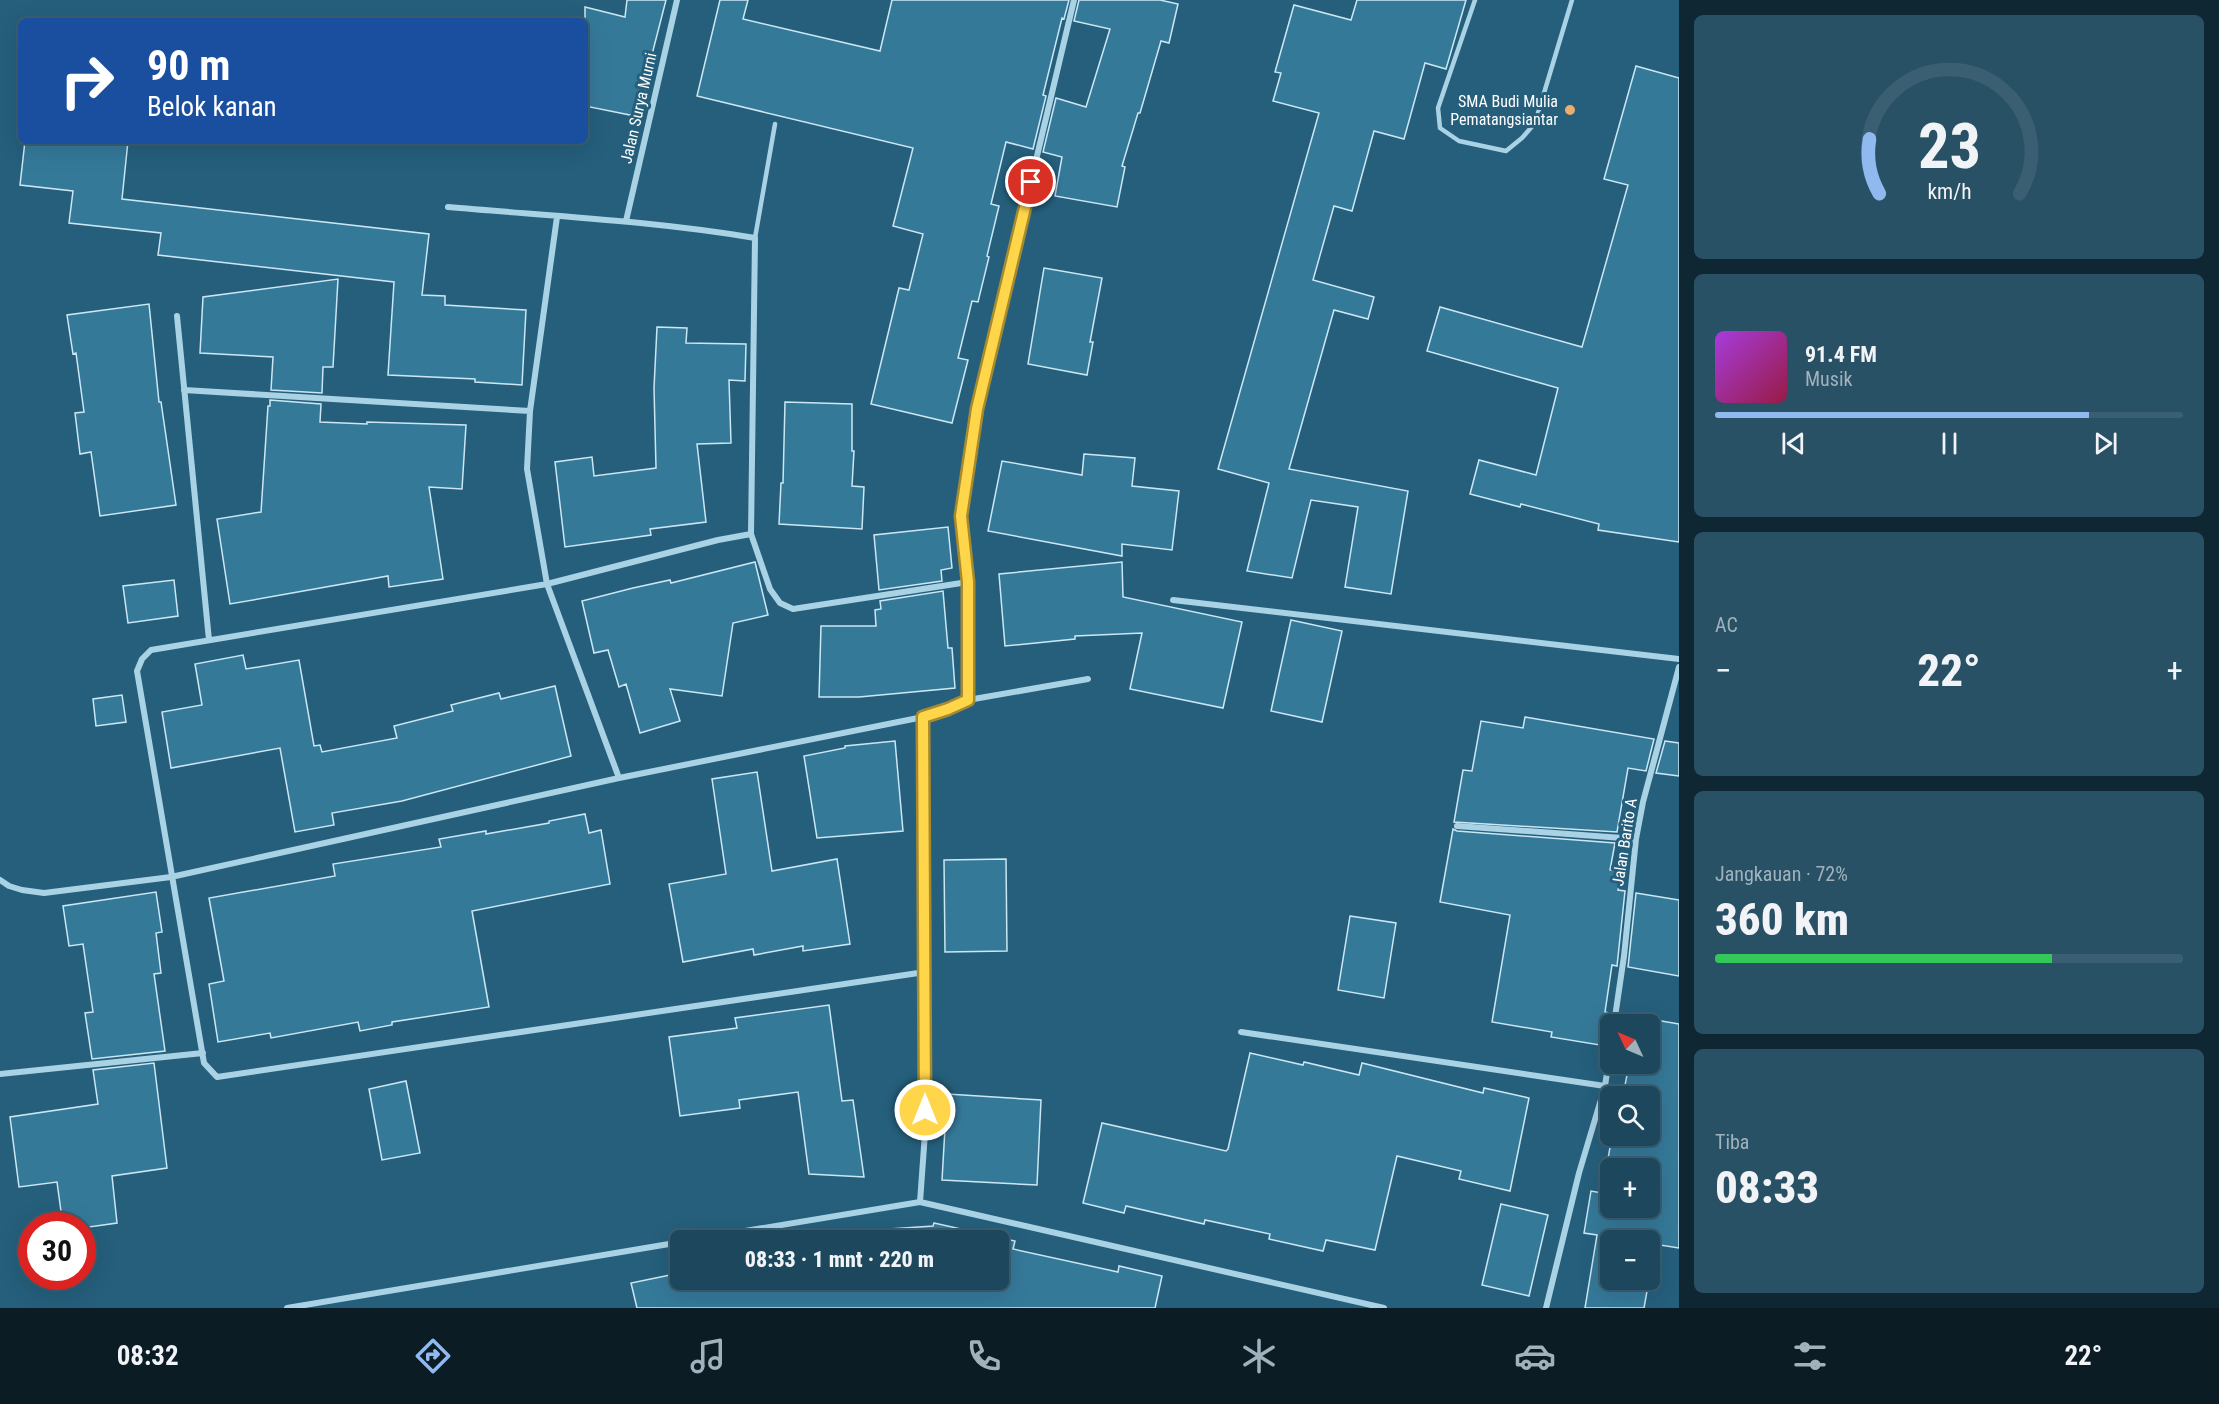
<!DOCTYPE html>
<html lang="id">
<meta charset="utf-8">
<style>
body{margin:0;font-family:"Roboto Condensed",sans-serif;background:#295166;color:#f1f3f6;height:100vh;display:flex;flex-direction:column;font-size:22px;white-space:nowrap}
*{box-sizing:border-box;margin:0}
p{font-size:20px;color:#a0b2bc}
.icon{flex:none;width:33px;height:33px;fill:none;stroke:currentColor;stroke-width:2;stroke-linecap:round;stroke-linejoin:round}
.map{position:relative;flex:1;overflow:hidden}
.sheet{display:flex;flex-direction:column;gap:15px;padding:15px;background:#0f2733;width:540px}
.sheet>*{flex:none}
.top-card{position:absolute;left:18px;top:18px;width:570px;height:126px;border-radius:9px;box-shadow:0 6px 24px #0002,0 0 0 2px #3a5f72;background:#1a4fa0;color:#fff;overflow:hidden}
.needle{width:39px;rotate:314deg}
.fabs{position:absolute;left:1600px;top:1014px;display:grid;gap:12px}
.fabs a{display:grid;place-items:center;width:60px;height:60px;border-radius:9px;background:#1c475d;box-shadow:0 6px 24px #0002,0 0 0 2px #3a5f72;font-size:30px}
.speed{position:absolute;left:18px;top:1212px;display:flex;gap:12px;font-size:30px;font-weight:700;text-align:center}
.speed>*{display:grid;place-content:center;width:78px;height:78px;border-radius:50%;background:#1c475d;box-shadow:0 6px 24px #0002,0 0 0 2px #3a5f72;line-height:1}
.speed .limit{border:9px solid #d22;background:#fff;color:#111}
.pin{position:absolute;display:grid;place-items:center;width:51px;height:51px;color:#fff;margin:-26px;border:3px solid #fff;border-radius:50%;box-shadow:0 2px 6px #0007}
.me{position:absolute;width:66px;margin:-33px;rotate:0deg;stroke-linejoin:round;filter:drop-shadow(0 0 4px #0008)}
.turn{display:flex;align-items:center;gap:21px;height:126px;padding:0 30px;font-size:27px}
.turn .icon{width:78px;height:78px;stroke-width:2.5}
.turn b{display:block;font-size:42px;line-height:51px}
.big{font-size:45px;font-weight:800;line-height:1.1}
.sheet .card{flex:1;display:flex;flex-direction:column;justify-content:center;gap:9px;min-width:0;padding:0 21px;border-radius:9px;background:#295166}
.sheet .dial{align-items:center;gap:0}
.dial svg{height:156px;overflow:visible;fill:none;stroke:#3a5f72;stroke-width:7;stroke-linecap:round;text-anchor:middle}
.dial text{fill:#f1f3f6;stroke:none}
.song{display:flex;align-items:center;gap:18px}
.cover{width:72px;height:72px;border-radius:9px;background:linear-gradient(135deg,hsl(280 70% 55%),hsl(340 70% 35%))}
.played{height:6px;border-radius:3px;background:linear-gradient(90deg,#90b9f0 80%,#3a5f72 80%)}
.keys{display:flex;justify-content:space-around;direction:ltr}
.heat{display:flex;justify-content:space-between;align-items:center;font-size:33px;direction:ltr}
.charge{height:9px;border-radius:4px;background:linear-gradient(90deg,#34c759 72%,#3a5f72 0)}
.trip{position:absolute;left:670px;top:1230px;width:339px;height:60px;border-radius:9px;background:#1c475d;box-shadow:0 6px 24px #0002,0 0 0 2px #3a5f72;font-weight:800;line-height:60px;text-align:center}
.dock{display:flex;height:96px;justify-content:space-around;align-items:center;background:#0b1c25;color:#a0b2bc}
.dock .icon{width:42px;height:42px}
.dock .on{color:#90b9f0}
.dock b{font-size:27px;color:#f1f3f6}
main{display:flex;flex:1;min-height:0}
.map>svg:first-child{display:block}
.building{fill:#357999;stroke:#cce7f4;stroke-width:1.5;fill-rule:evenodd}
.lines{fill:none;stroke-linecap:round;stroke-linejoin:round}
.lane{stroke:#aad2e5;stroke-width:4.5}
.street{stroke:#aad2e5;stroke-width:6}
.route-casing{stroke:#a68a30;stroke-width:15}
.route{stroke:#ffd54a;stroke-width:10}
.poi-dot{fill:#eeac6e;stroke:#255f7c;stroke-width:2}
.labels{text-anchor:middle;stroke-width:6;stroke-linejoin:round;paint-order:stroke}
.poi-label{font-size:16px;fill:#fff;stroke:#255f7c;text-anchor:end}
.street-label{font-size:16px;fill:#fff;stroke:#255f7c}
</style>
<main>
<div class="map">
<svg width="1679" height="1308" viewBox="0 0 1679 1308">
<rect width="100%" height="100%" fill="#255f7c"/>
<path class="building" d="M 627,0 L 666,0 L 648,70 L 650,70 L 640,117 L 585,106 L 585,7 L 625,17 Z
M 720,0 L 748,0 L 743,19 L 880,51 L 892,0 L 1069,0 L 1064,19 L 1062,18 L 1043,95 L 1046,96 L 1033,149 L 1006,142 L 991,204 L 999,206 L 987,256 L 989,257 L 978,302 L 972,301 L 958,358 L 968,360 L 952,423 L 871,404 L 899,288 L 909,290 L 923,234 L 893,226 L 913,148 L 697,96 Z
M 1079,0 L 1160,0 L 1178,4 L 1169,43 L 1161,41 L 1140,113 L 1138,113 L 1122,166 L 1125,167 L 1117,207 L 1055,196 L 1062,157 L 1043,152 L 1056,98 L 1086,107 L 1110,29 L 1074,21 Z
M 1357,0 L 1466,0 L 1446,69 L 1425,63 L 1404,139 L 1374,131 L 1352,211 L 1334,206 L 1313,280 L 1374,297 L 1368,319 L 1334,310 L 1289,469 L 1408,491 L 1391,594 L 1345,587 L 1358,507 L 1311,500 L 1292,578 L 1247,571 L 1269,483 L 1218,469 L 1319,113 L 1273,101 L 1281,73 L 1275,72 L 1294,5 L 1351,20 Z
M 1636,66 L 1679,78 L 1679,542 L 1598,530 L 1599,524 L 1521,504 L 1520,507 L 1470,494 L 1479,460 L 1536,475 L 1558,388 L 1427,351 L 1440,307 L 1582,347 L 1628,185 L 1604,179 Z
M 25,141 L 128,141 L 122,199 L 429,234 L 422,295 L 445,296 L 445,305 L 526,310 L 522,385 L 475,382 L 475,379 L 388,375 L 394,282 L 158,255 L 161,233 L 69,223 L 73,191 L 20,185 Z
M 1044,268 L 1102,278 L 1090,342 L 1093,342 L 1087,375 L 1028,364 Z
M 338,279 L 333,367 L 323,367 L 322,393 L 271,390 L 273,357 L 200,353 L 203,297 Z
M 149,304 L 159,402 L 161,402 L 176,505 L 100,516 L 91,452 L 80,454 L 75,413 L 84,412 L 76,353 L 73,354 L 67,315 Z
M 657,327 L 687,328 L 686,343 L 746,344 L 745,381 L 729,380 L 731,443 L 697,444 L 706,522 L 650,529 L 651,535 L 565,547 L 555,462 L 592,457 L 594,476 L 656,468 L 654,388 Z
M 270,400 L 321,404 L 320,422 L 367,424 L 367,422 L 466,425 L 462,489 L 429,487 L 443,579 L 389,587 L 388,576 L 230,604 L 217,519 L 261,512 L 268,406 L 270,406 Z
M 785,402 L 852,404 L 852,451 L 854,451 L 852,486 L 864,487 L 862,529 L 779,524 L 781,483 L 783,483 Z
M 1084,454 L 1135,458 L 1132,486 L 1179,491 L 1172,550 L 1122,544 L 1122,556 L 988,531 L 1002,461 L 1082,475 Z
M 948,527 L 952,568 L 941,570 L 942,581 L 879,590 L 874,535 Z
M 755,562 L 768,615 L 733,623 L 722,696 L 670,689 L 680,721 L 640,733 L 626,684 L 619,687 L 608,650 L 594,653 L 582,601 L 633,588 L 670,580 L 671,583 Z
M 1122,562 L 1123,597 L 1242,622 L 1223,708 L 1130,689 L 1142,633 L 1075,636 L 1075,639 L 1005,646 L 999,574 Z
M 174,580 L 178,616 L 128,623 L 123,586 Z
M 943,591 L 948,648 L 952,648 L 955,688 L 859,697 L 819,697 L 821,626 L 876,626 L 875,610 L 881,609 L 880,601 Z
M 1291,620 L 1342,631 L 1322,722 L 1271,711 Z
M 243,655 L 246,669 L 299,660 L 314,746 L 320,745 L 322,752 L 397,738 L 394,726 L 453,711 L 451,705 L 499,693 L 501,699 L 555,686 L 571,756 L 402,801 L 332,813 L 334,825 L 295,832 L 280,748 L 171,768 L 162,712 L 202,705 L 195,664 Z
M 122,695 L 126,722 L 96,726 L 93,699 Z
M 1525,717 L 1654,739 L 1646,771 L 1628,768 L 1617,832 L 1454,822 L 1463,770 L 1472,771 L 1481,721 L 1523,728 Z
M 895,741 L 903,831 L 817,838 L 804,756 L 845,748 L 845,746 Z
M 1665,741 L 1679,743 L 1679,776 L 1656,773 Z
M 757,772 L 772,871 L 837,859 L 850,944 L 803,951 L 803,946 L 754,955 L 753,949 L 683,962 L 669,884 L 726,874 L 712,779 Z
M 585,814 L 589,833 L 601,830 L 610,884 L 472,911 L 489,1007 L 392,1022 L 392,1025 L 360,1031 L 358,1022 L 271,1038 L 270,1033 L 218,1042 L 209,984 L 224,981 L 209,898 L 335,876 L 333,864 L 441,847 L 439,839 L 486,831 L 486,834 L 549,823 L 549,821 Z
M 1453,829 L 1457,831 L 1615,843 L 1610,870 L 1622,872 L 1618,890 L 1625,891 L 1617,966 L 1612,965 L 1605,1012 L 1610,1013 L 1609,1024 L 1611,1028 L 1611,1041 L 1606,1046 L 1551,1037 L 1552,1032 L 1492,1022 L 1510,915 L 1440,902 Z
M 1006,859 L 1007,951 L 945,952 L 944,860 Z
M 156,892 L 162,932 L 156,933 L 161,973 L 154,974 L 165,1051 L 92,1059 L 85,1013 L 93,1012 L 83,944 L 69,946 L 63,906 Z
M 1636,893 L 1679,900 L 1679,976 L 1628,967 Z
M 1350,916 L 1396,923 L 1384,998 L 1338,990 Z
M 829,1005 L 842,1101 L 853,1100 L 864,1177 L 809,1174 L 798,1092 L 739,1100 L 740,1108 L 680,1116 L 669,1037 L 737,1028 L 735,1018 Z
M 1621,1014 L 1679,1024 L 1679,1248 L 1654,1244 L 1650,1272 L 1650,1240 L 1611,1240 L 1611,1280 L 1649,1280 L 1644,1308 L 1585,1308 L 1597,1235 L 1584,1233 L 1591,1191 L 1602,1193 L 1612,1136 L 1650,1136 L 1650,1096 L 1623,1096 L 1629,1064 L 1650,1064 L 1650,1024 L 1619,1024 ZM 1611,1168 L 1650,1168 L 1650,1208 L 1611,1208 Z
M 1250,1053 L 1303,1065 L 1304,1062 L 1359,1075 L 1362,1063 L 1483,1093 L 1484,1088 L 1529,1098 L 1510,1191 L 1459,1179 L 1461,1171 L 1397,1156 L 1375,1250 L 1326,1240 L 1323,1251 L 1269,1239 L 1270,1234 L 1205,1220 L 1204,1224 L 1126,1206 L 1124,1213 L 1083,1203 L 1102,1123 L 1226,1151 L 1228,1149 Z
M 154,1063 L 167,1168 L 112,1176 L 117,1223 L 82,1228 L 82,1226 L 63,1226 L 57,1182 L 19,1187 L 10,1117 L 98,1104 L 93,1070 Z
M 406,1081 L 420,1153 L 382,1160 L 369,1089 Z
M 947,1094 L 1041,1100 L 1037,1185 L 942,1180 Z
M 1501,1204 L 1548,1215 L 1529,1296 L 1482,1285 Z
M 934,1223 L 1015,1241 L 1013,1249 L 1118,1272 L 1119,1266 L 1162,1276 L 1155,1308 L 637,1308 L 631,1283 L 680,1273 L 681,1280 L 999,1280 L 999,1240 L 860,1240 L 860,1231 L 933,1226 Z"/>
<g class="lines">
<path class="lane" d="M 1475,0 L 1438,108 L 1440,128 L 1459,141 L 1506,151 L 1522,138 L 1535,123 L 1572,0
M 755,238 L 775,124"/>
<path class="street" d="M 448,207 C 551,216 654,221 755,238 L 751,534 L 718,540 L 547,584 L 151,650 L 142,659 L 137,671 L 204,1063 L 217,1077 L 925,972
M 557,217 L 530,411 L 527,469 L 547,584 L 619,778
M 626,221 L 677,0
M 177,316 L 209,640
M 184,390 L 530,411
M 751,534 L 770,589 L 780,603 L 793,609 L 968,582
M 1173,600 L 1679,659
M 968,700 L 1088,679
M 923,717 L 925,1133 L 920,1202 L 1384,1308
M 1457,826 L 1636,839
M 0,880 L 9,886 L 22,890 L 44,893 L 171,877 L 619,778 L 923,717 L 948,709 L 968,700 L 968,582 L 961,516 L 977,409 L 1074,0
M 1614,1024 L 1624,956 L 1636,839 L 1643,802 L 1679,667
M 1241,1032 L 1605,1086
M 0,1074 L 203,1053
M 691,1240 L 920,1202
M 287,1308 L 681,1242
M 1546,1308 L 1579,1173 L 1605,1086 L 1611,1046"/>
</g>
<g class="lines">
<defs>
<path id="route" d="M 925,1110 L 923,717 L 948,709 L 968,700 L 968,582 L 961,516 L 977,409 L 1031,182"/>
</defs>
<use href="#route" class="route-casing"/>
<use href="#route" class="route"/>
</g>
<circle class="poi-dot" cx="1570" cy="110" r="6"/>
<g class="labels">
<g class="poi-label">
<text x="1558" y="107">SMA Budi Mulia<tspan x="1558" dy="18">Pematangsiantar</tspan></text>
</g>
<g class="street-label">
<text transform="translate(638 108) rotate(-77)" y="6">Jalan Surya Murni</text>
<text transform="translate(1624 842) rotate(-81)" y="6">Jalan Barito A</text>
</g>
</g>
</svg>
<div class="fabs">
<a><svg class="needle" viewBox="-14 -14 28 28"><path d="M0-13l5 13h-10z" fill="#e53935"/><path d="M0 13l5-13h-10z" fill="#a0b2bc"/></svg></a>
<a><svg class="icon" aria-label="search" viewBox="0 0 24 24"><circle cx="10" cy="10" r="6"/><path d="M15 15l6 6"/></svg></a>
<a>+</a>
<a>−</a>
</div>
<div class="speed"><div class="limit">30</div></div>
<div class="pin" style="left:1031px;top:182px;background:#d93025"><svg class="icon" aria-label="arrive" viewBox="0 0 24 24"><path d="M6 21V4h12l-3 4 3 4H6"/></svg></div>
<svg class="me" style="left:925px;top:1110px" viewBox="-20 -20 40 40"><circle r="17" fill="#ffd54a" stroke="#fff" stroke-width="3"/><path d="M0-11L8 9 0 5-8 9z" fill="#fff"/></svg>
<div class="trip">08:33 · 1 mnt · 220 m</div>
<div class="top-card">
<div class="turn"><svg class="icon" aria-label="right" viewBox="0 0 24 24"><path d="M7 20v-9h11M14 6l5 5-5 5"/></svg><div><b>90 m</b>Belok kanan</div></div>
</div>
</div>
<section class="sheet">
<div class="card dial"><svg viewBox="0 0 100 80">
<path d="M14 69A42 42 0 1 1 86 69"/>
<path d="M14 69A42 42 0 0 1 9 41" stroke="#90b9f0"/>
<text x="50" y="56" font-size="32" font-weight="700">23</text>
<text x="50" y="72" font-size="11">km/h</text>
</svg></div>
<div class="card">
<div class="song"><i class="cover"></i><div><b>91.4 FM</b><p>Musik</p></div></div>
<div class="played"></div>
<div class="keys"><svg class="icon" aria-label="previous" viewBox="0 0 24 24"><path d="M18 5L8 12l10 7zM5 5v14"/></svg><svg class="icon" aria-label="pause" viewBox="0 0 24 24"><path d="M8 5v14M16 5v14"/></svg><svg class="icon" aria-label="next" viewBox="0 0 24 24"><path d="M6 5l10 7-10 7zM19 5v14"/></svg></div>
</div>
<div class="card"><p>AC</p>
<div class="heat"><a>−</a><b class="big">22°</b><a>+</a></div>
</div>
<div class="card"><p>Jangkauan · 72%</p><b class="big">360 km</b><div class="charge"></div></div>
<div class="card"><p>Tiba</p><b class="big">08:33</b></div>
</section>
</main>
<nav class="dock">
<b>08:32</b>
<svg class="icon on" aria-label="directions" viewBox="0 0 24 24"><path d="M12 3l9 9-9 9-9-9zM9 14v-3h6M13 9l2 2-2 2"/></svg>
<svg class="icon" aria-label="music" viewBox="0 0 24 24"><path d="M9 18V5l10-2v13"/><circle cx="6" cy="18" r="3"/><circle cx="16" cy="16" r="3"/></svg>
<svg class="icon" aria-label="phone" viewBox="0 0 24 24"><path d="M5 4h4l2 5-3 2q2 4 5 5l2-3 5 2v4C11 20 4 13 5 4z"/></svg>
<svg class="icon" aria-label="climate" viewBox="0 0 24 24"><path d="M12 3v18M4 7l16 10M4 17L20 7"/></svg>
<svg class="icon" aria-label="car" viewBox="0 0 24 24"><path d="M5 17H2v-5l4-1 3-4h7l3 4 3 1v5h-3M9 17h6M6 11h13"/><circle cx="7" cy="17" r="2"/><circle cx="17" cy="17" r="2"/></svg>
<svg class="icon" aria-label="filters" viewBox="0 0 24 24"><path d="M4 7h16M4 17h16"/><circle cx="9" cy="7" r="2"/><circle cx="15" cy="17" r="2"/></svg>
<b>22°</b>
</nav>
